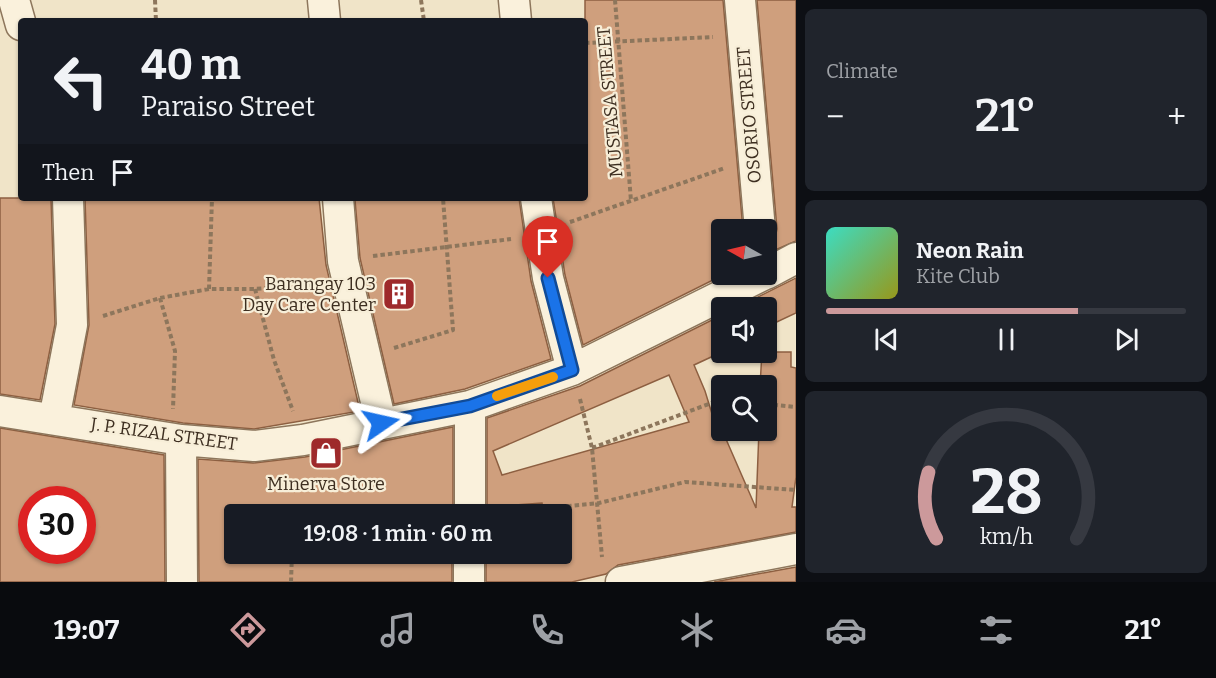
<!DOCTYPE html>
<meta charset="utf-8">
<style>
body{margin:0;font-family:Bitter,serif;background:#20242c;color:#f1f3f6;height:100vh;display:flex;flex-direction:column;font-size:22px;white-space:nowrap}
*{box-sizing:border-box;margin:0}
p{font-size:20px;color:#9ea1a6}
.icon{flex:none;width:33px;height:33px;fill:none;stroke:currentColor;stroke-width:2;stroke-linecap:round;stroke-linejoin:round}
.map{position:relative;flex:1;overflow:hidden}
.sheet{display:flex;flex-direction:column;gap:9px;padding:9px;background:#0d0f14;width:420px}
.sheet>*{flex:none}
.guide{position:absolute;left:18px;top:18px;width:570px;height:183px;border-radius:6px;box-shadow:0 2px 4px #0004;background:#171b24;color:#f1f3f6;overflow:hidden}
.needle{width:39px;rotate:278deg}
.controls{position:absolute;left:711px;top:219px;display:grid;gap:12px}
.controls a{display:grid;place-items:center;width:66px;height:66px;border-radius:6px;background:#171b24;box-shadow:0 2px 4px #0004;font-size:30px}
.speed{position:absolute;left:18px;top:486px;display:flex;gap:12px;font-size:30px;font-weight:700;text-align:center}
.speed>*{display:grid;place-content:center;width:78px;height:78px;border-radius:50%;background:#171b24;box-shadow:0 2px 4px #0004;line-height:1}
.speed .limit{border:9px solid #d22;background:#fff;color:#111}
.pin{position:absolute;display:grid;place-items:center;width:51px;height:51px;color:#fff;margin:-62px -26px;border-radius:50% 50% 50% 0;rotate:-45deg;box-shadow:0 0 6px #0007}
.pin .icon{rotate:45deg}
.me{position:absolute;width:66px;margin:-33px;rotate:79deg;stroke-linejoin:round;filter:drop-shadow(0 0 4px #0008)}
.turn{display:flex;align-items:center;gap:21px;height:126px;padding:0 24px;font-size:27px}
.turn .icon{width:78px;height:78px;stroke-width:2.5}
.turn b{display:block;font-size:42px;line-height:51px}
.then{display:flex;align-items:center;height:57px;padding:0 24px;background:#0003;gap:12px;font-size:22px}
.big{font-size:45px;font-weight:600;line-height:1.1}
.sheet .card{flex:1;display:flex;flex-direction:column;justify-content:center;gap:9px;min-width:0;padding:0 21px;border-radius:9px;background:#20242c}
.sheet .dial{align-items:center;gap:0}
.dial svg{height:156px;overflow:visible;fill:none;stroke:#363941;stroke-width:7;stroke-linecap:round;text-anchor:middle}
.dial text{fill:#f1f3f6;stroke:none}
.song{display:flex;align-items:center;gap:18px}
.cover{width:72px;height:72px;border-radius:9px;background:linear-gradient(135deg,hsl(170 70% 55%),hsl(60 70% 35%))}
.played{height:6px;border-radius:3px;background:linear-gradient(90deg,#cc999b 70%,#363941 70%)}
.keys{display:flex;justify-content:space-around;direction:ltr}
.heat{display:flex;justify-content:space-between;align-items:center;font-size:33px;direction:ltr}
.trip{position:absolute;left:224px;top:504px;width:348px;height:60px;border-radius:6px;background:#171b24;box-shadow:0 2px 4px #0004;font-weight:600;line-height:60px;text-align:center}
.dock{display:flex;height:96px;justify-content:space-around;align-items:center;background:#090b0e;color:#9ea1a6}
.dock .icon{width:42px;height:42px}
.dock .on{color:#cc999b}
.dock b{font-size:27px;color:#f1f3f6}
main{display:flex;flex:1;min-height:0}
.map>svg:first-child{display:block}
.building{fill:#cf9f7d;stroke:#8d5f41;stroke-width:1.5;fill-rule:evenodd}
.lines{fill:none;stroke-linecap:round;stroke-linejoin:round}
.street-casing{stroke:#8d765c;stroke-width:33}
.path{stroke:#8d765c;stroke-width:4;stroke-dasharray:4.5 3;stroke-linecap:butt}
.street{stroke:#faf1dc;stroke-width:30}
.route-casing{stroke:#114b97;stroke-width:15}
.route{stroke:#1a73e8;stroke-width:10}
.slow{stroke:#f59e0b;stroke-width:10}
.labels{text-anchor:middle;stroke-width:4.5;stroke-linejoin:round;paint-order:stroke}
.street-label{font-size:18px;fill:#3d2e20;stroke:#f7eed8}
.poi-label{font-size:18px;fill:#3d2e20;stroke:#f7eed8;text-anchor:end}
</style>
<main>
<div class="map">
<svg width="796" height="582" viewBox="0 0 796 582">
<rect width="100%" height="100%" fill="#f0e4c8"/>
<path class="building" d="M 585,0 L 723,0 L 743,230 L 722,230 L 722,274 L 725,274 L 583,345 L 565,275 L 553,198 L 585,198 Z
M 757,0 L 796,0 L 796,241 L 766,254 L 766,245 L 775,238 L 777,229 Z
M 0,198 L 51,198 L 55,324 L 40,400 L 0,394 Z
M 85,198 L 319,198 L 326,265 L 360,411 L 254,429 L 183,423 L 74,405 L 89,325 Z
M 390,198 L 519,198 L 531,281 L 551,359 L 465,389 L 394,404 L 360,258 L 355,200 Z
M 796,278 L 796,313 L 766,327 L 766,308 L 736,308 Z
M 722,315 L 722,349 L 714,352 L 722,352 L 694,365 L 705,391 L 717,430 L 722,430 L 756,508 L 759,430 L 766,430 L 766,386 L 760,386 L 762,352 L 791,352 L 791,367 L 796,368 L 796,477 L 792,507 L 796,507 L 796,532 L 618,565 L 606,574 L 572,582 L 486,582 L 486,554 L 561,554 L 561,514 L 544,514 L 542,503 L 487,507 L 487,418 L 580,386 ZM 669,375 L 689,422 L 502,475 L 493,451 Z
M 453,427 L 453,512 L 234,514 L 234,554 L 452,554 L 452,582 L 199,582 L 198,459 L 253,463 L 305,457 Z
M 0,428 L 164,455 L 165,582 L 0,582 ZM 32,500 L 82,500 L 82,550 L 32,550 Z
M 796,567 L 796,582 L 714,582 Z"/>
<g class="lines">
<defs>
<path id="street" d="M 14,0 L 21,25
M 323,0 L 325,21
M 514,0 L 516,21
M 740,0 L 760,230
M 338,198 L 343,261 L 381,423
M 536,198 L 548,278 L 572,370
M 766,274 L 796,258
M 470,406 L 470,514
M 0,411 L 181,440 L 254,446 L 303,440 L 470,406 L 572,370 L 765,274
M 54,419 L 72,325 L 68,198
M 181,440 L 182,582
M 469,582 L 469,554
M 621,582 L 796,549"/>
</defs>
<use href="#street" class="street-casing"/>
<path class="path" d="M 155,0 L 156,21
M 421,0 L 424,21
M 615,0 L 631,201
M 585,43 L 713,37
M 570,222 L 725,168
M 373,256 L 511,239
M 209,289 L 212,198
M 255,289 L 274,360 L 293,411
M 160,298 L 175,351 L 173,409
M 103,316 L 160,298 L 209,289 L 255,289 L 317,284
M 394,348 L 453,330 L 443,198
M 580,399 L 592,448 L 602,557
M 766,404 L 796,407
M 592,448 L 722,399
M 500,513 L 599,503 L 685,482 L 796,490
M 291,582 L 292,554"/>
<use href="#street" class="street"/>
</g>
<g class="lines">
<defs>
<path id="route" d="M 381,423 L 470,406 L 572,370 L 548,278"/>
</defs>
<use href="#route" class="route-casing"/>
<use href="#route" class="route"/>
<path class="slow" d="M 497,396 L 553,377"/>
</g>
<defs>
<symbol id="building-square" viewBox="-11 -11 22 22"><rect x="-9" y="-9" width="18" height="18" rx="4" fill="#9e2a2b" stroke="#f7eed8"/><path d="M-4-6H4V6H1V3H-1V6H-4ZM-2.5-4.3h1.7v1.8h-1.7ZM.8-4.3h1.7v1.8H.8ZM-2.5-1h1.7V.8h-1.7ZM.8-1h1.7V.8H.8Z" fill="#fff"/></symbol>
<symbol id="shop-square" viewBox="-11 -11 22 22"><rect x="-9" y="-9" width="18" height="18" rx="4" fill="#9e2a2b" stroke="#f7eed8"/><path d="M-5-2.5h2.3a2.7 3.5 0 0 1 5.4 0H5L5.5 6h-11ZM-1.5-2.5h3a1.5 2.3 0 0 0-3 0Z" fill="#fff"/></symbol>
</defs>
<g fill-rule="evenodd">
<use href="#building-square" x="380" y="275" width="38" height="38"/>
<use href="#shop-square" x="307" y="434" width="38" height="38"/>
</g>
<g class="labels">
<g class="street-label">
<text transform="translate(610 102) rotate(-95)" y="6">MUSTASA STREET</text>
<text transform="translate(749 115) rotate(-95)" y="6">OSORIO STREET</text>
<text transform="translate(164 434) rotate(8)" y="6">J. P. RIZAL STREET</text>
</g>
<g class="poi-label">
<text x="376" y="290">Barangay 103<tspan x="376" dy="21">Day Care Center</tspan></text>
<text x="326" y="490" text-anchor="middle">Minerva Store</text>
</g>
</g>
</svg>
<div class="controls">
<a><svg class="needle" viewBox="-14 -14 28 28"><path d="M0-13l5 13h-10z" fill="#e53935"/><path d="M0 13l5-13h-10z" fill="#9ea1a6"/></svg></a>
<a><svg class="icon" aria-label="sound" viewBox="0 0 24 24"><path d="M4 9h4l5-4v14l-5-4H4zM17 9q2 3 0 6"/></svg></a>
<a><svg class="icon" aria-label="search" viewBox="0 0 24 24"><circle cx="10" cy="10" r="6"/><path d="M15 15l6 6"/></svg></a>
</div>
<div class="speed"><div class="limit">30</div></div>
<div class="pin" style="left:548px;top:278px;background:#d93025"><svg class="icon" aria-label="arrive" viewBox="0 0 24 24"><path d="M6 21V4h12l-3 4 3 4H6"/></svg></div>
<svg class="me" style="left:381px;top:423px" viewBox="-20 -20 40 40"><path d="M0-17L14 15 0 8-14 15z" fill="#1a73e8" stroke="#fff" stroke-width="4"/></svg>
<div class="trip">19:08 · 1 min · 60 m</div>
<div class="guide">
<div class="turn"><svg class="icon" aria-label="left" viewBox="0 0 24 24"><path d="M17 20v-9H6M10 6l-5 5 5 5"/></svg><div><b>40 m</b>Paraiso Street</div></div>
<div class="then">Then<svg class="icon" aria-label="arrive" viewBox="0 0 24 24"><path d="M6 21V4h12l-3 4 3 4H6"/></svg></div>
</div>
</div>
<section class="sheet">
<div class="card"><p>Climate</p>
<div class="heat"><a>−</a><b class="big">21°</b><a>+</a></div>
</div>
<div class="card">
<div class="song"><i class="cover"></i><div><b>Neon Rain</b><p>Kite Club</p></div></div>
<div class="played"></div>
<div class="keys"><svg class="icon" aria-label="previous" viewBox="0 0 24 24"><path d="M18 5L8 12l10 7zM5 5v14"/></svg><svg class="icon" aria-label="pause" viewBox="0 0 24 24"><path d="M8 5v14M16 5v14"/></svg><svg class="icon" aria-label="next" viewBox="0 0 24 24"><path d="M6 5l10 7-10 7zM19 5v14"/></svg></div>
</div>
<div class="card dial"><svg viewBox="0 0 100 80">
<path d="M14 69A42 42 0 1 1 86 69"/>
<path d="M14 69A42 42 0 0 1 10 35" stroke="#cc999b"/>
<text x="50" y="56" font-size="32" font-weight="700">28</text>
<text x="50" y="72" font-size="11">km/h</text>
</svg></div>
</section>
</main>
<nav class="dock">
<b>19:07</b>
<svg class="icon on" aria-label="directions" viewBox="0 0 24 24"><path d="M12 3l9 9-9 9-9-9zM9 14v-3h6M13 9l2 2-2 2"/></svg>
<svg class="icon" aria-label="music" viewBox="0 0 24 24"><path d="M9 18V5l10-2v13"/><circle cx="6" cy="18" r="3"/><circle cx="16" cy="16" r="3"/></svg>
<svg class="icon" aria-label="phone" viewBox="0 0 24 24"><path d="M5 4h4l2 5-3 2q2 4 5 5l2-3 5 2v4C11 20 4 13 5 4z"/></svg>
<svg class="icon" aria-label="climate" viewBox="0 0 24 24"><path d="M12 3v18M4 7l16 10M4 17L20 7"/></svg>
<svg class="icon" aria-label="car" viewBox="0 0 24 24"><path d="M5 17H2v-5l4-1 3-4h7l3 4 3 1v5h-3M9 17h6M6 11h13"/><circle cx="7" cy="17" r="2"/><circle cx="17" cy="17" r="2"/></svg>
<svg class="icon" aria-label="filters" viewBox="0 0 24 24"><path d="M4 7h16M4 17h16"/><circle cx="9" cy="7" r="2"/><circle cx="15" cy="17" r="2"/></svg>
<b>21°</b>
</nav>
